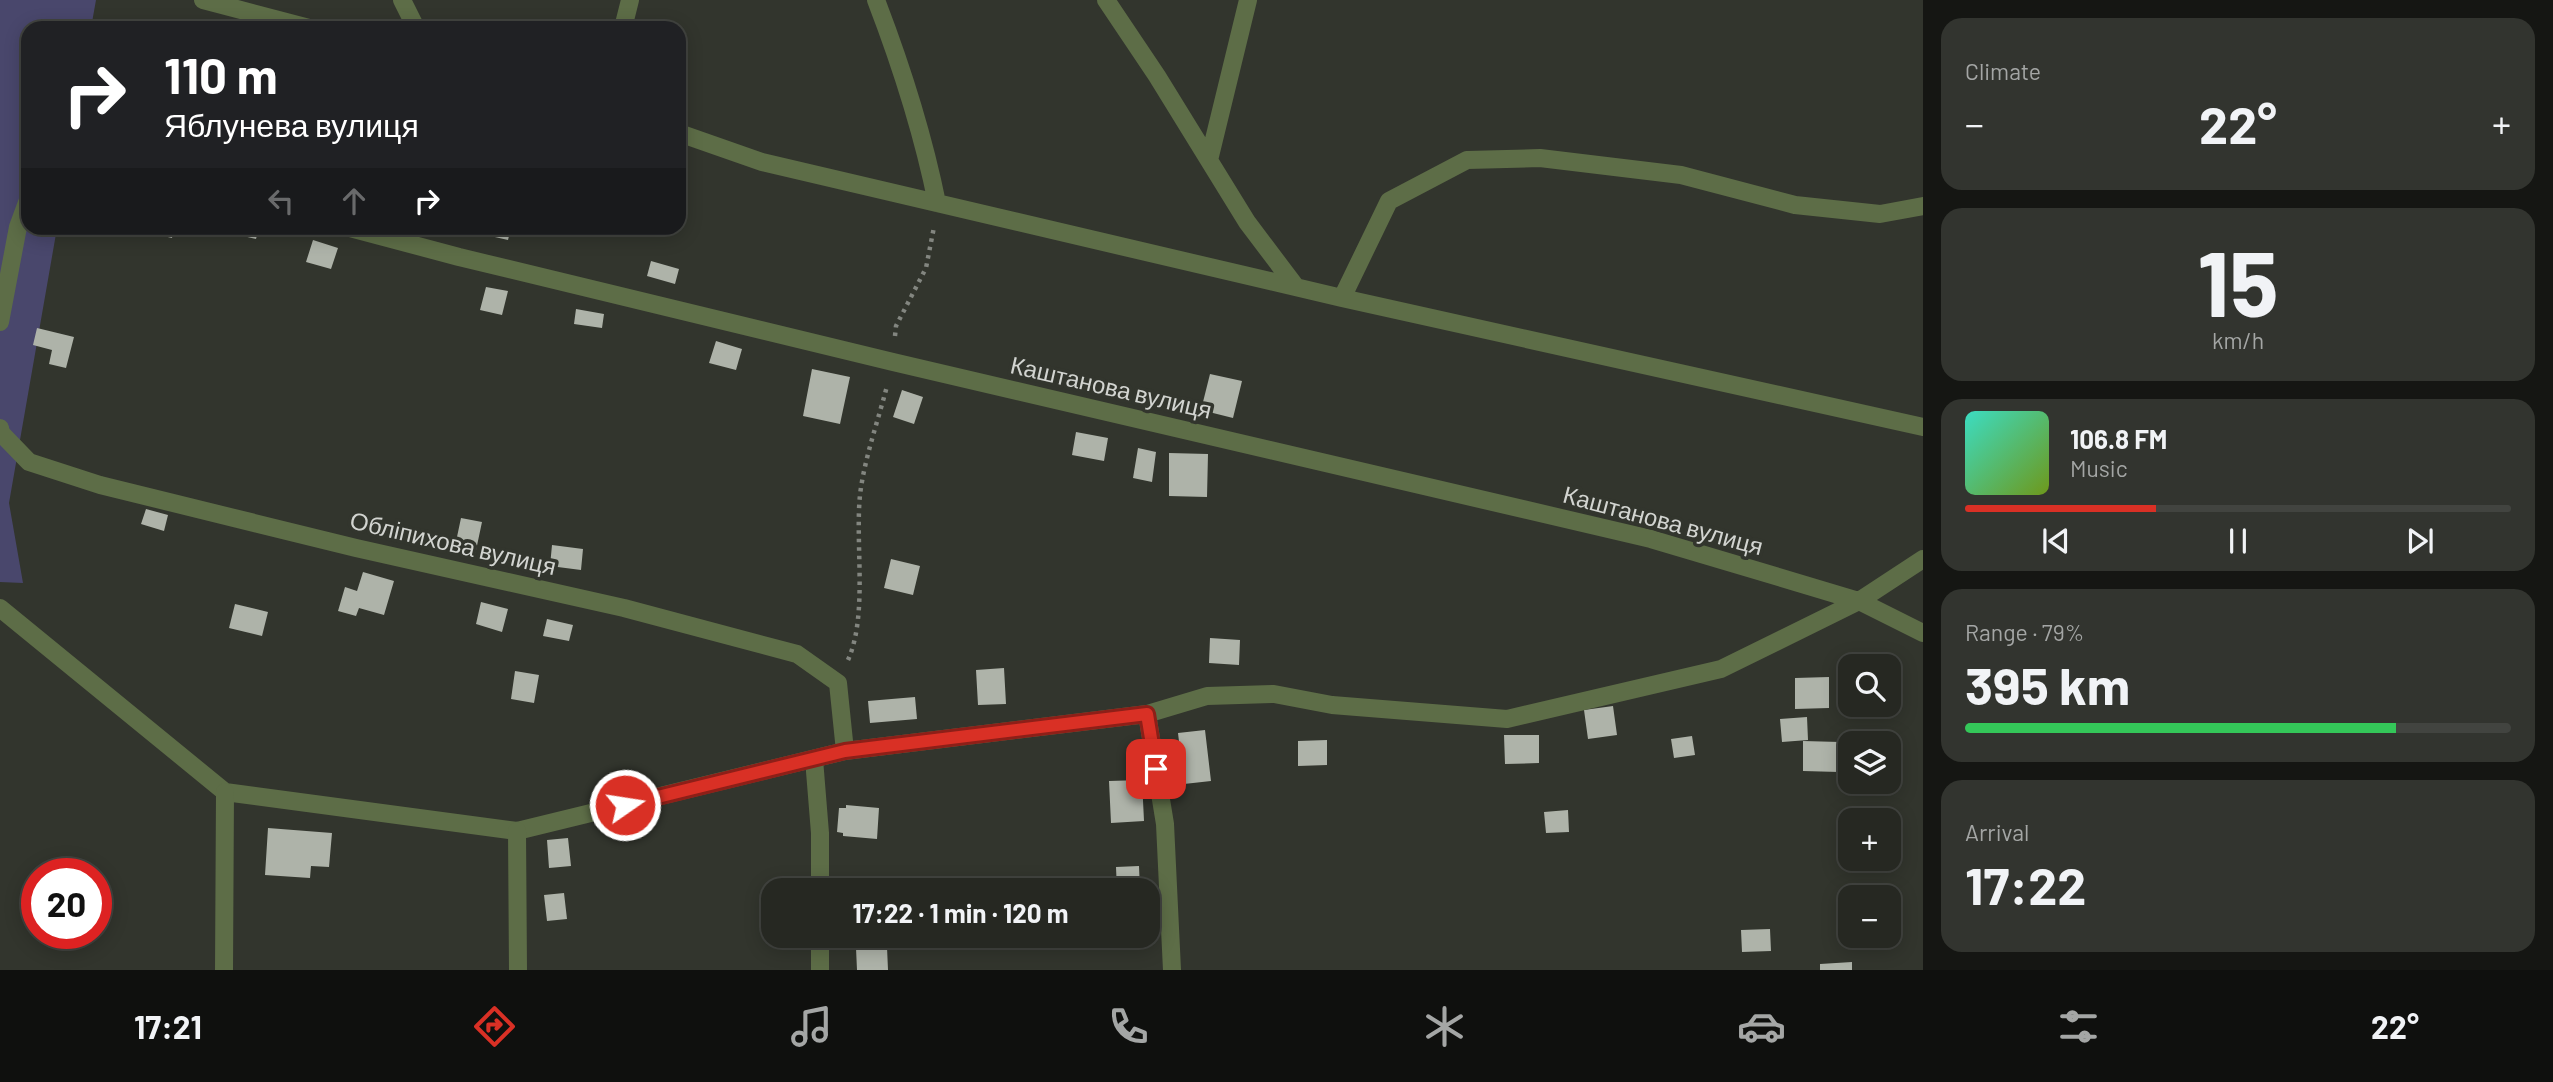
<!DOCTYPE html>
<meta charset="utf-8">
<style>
body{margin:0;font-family:Barlow,sans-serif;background:#32342f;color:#f1f3f6;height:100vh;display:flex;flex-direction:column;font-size:26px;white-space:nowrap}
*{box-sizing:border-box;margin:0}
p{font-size:23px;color:#a4a6a5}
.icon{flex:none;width:38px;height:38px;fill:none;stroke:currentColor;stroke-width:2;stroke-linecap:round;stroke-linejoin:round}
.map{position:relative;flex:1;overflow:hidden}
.side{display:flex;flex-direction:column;gap:18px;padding:18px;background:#151613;width:630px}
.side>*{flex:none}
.guide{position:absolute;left:21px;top:21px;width:665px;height:214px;border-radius:21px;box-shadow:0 4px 18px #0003,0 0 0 2px #424440;background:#202124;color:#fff;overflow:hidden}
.fabs{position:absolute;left:1838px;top:654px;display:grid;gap:14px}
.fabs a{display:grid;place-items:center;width:63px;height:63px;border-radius:14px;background:#262822;box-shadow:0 4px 18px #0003,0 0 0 2px #424440;font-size:35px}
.speed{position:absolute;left:21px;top:858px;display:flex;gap:14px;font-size:35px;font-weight:700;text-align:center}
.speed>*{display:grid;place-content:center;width:91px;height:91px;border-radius:50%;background:#262822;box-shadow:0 4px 18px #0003,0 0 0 2px #424440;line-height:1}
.speed .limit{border:10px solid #d22;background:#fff;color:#111}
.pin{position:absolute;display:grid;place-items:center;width:60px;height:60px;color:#fff;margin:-30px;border-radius:14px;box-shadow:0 4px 10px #0006}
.me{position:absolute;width:77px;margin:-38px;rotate:77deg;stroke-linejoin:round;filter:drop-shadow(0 0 5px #0008)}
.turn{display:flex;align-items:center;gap:24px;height:147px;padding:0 28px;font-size:32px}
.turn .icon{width:91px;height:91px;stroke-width:2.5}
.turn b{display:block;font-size:49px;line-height:60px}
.lanes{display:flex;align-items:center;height:66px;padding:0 28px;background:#0003;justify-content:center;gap:35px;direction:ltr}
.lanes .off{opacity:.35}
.big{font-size:52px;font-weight:700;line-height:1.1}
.side .card{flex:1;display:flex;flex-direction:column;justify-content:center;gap:10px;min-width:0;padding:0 24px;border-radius:21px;background:#32342f}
.side .dial{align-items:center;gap:0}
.dial b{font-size:91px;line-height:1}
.song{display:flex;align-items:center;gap:21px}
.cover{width:84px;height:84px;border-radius:10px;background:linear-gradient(135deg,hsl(170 70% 55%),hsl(80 70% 35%))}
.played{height:7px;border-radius:4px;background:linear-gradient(90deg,#d93025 35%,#424440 35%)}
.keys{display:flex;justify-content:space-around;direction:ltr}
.heat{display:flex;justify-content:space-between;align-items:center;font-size:38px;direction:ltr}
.charge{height:10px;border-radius:5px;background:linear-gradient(90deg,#34c759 79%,#424440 0)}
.trip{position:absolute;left:761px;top:878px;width:399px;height:70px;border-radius:21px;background:#262822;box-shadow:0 4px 18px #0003,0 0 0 2px #424440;font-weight:700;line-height:70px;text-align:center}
.dock{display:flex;height:112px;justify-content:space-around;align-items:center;background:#0f100e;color:#a4a6a5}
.dock .icon{width:49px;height:49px}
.dock .current{color:#d93025}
.dock b{font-size:32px;color:#f1f3f6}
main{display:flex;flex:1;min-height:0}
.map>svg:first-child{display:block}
.green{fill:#49476c}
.building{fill:#aeb3a9}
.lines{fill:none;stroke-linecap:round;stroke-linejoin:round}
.path{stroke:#838680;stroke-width:4.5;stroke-dasharray:3.5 5;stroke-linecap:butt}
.service{stroke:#5d6d47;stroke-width:18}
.minor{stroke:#5d6d47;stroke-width:18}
.route-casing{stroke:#8d1f18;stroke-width:18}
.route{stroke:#d93025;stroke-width:12}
.labels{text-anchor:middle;stroke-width:7;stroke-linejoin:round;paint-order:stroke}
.street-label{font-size:24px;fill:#d2d4d0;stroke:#32352d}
</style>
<main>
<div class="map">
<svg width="1923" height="970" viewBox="0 0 1923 970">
<rect width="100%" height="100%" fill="#32352d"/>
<path class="green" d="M 0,0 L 96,0 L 91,28 L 28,28 L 28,228 L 57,228 L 9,503 L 23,583 L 0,582 Z"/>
<path class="building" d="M 142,228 L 174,228 L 172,238 L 142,231 Z
M 231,228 L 259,228 L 256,239 L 230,233 Z
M 488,228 L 511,228 L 508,240 L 486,235 Z
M 313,240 L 338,248 L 331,269 L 306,262 Z
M 651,261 L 679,269 L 675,284 L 647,276 Z
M 486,287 L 508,291 L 502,315 L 480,310 Z
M 576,309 L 604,314 L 602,328 L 574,324 Z
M 37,328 L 74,337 L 66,368 L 49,364 L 52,350 L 33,345 Z
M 716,341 L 742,349 L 736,370 L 709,363 Z
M 812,369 L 850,377 L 840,424 L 803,416 Z
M 1210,374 L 1242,381 L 1233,418 L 1201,410 Z
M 902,390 L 923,397 L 914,424 L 893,417 Z
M 1076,432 L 1108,438 L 1104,461 L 1072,455 Z
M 1138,448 L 1156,452 L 1152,482 L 1133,478 Z
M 1169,453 L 1208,454 L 1207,497 L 1169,496 Z
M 146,509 L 168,515 L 164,531 L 141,524 Z
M 461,518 L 482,522 L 475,555 L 454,551 Z
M 552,545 L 583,549 L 581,570 L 550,566 Z
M 891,559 L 920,566 L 913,595 L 884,588 Z
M 363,572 L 394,581 L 384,615 L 359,608 L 356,616 L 338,611 L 345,587 L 357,591 Z
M 481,602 L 508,609 L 502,632 L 476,624 Z
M 235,604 L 268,612 L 262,636 L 229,628 Z
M 547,619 L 573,625 L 569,641 L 543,636 Z
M 1210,638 L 1240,640 L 1239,665 L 1209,663 Z
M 1004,668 L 1006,704 L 978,705 L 976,670 Z
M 515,671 L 539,675 L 534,703 L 511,699 Z
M 1829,677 L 1829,708 L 1795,709 L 1795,678 Z
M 915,697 L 917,719 L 870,723 L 868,701 Z
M 1613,706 L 1617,735 L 1588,739 L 1584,710 Z
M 1807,717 L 1808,740 L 1782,742 L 1780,719 Z
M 1205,730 L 1211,781 L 1184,784 L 1178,733 Z
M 1504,735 L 1539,735 L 1539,763 L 1505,764 Z
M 1692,736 L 1695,755 L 1674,758 L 1671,739 Z
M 1327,740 L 1327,765 L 1298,766 L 1298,741 Z
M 1803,741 L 1840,742 L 1839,772 L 1803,771 Z
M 1142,780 L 1144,821 L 1111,823 L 1109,781 Z
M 846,805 L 879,808 L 877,839 L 843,836 L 843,833 L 837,832 L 839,808 L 846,808 Z
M 1568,810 L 1569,832 L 1546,833 L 1544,812 Z
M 268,828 L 332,833 L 329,867 L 311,866 L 310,878 L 265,875 Z
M 568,838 L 571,866 L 549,868 L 547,840 Z
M 1139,866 L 1140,891 L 1117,891 L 1116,867 Z
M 880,878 L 881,891 L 856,891 L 855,880 Z
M 564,893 L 567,919 L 547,921 L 544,895 Z
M 769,895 L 774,895 L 774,913 L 769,913 Z
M 1770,929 L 1771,951 L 1742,952 L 1741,930 Z
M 887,947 L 888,970 L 857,970 L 856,948 Z
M 1852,962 L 1852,970 L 1820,970 L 1820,964 Z"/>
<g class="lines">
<path class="path" d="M 895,336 L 896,326 L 926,268 L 934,227
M 848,660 C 868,615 855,545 860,495 C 864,460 878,421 887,386"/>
<path class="service" d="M 203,0 L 309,28
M 402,0 L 416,28
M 876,0 C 901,65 923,134 937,203
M 1106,0 L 1157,76 L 1247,222 L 1296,287
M 623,28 L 630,0
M 679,133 L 762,162 L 1342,298 L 1923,427
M 1209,160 L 1248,0
M 350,228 L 459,257 L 893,362 L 1651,539 L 1859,601 L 1923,559
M 1342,298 L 1389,201 L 1467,160 L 1540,158 L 1681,175 L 1795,205 L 1880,214 L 1923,206
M 0,322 L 18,227 L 28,200
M 0,428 L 1,433 L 29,462 L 100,485 L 356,548 L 624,608 L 797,654 L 838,683 L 845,751
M 0,608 L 225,792 L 517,831 L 845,751 L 1147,714 L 1207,696 L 1274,694 L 1332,705 L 1507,719 L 1721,669 L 1859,601 L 1923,633"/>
<path class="minor" d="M 1147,714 L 1165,824 L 1172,970
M 814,759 L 820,833 L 820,891
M 517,831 L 518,970
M 224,970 L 225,792
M 820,970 L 820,936"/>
</g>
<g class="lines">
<defs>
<path id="route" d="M 625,805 L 845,751 L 1147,714 L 1156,769"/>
</defs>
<use href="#route" class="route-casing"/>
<use href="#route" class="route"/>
</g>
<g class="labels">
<g class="street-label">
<text transform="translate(1111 388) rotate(13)" y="8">Каштанова вулиця</text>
<text transform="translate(1663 521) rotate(15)" y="8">Каштанова вулиця</text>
<text transform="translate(453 544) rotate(13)" y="8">Обліпихова вулиця</text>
</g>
</g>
</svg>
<div class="fabs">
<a><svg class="icon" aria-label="search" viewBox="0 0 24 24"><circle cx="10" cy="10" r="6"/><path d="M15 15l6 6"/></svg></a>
<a><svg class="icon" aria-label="layers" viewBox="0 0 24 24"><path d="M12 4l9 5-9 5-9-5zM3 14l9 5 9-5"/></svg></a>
<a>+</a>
<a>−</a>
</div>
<div class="speed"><div class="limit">20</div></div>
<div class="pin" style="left:1156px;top:769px;background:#d93025"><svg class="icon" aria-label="arrive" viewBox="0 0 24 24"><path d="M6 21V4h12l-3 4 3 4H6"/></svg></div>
<svg class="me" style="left:625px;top:805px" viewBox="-20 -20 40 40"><circle r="17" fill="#d93025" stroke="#fff" stroke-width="3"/><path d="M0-11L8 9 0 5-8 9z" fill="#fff"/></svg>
<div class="trip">17:22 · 1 min · 120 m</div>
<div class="guide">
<div class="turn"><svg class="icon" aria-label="right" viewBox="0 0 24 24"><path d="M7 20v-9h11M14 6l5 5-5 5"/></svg><div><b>110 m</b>Яблунева вулиця</div></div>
<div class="lanes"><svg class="icon off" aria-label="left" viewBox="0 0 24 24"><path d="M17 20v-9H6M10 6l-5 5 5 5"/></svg><svg class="icon off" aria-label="ahead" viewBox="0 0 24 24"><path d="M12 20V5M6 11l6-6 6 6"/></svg><svg class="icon" aria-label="right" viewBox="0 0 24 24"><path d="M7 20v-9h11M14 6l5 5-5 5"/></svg></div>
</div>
</div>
<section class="side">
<div class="card"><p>Climate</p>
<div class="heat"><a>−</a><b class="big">22°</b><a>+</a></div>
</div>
<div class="card dial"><b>15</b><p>km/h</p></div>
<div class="card">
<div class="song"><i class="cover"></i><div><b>106.8 FM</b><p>Music</p></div></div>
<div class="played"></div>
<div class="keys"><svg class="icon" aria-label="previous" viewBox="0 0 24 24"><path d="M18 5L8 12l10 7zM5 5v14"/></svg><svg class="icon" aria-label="pause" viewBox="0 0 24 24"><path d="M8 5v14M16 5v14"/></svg><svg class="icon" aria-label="next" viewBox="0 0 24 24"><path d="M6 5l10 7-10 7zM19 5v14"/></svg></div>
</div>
<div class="card"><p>Range · 79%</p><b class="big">395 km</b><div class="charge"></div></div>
<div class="card"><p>Arrival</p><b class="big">17:22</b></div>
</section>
</main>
<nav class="dock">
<b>17:21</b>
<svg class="icon current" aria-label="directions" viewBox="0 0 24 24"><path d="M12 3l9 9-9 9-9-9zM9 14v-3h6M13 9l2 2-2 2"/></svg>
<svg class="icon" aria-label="music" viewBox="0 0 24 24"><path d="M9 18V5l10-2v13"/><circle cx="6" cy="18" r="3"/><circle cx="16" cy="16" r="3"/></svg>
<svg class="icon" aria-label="phone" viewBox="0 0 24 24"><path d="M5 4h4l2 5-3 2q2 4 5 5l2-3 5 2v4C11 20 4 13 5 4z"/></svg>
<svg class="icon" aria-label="climate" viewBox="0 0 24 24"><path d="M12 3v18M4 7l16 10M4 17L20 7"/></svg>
<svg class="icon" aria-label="car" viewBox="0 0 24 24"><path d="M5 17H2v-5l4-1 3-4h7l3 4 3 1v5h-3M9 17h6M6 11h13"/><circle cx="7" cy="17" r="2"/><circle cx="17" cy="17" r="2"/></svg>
<svg class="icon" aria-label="filters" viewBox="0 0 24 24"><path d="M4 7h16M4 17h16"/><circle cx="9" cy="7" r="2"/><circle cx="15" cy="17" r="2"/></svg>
<b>22°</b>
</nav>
